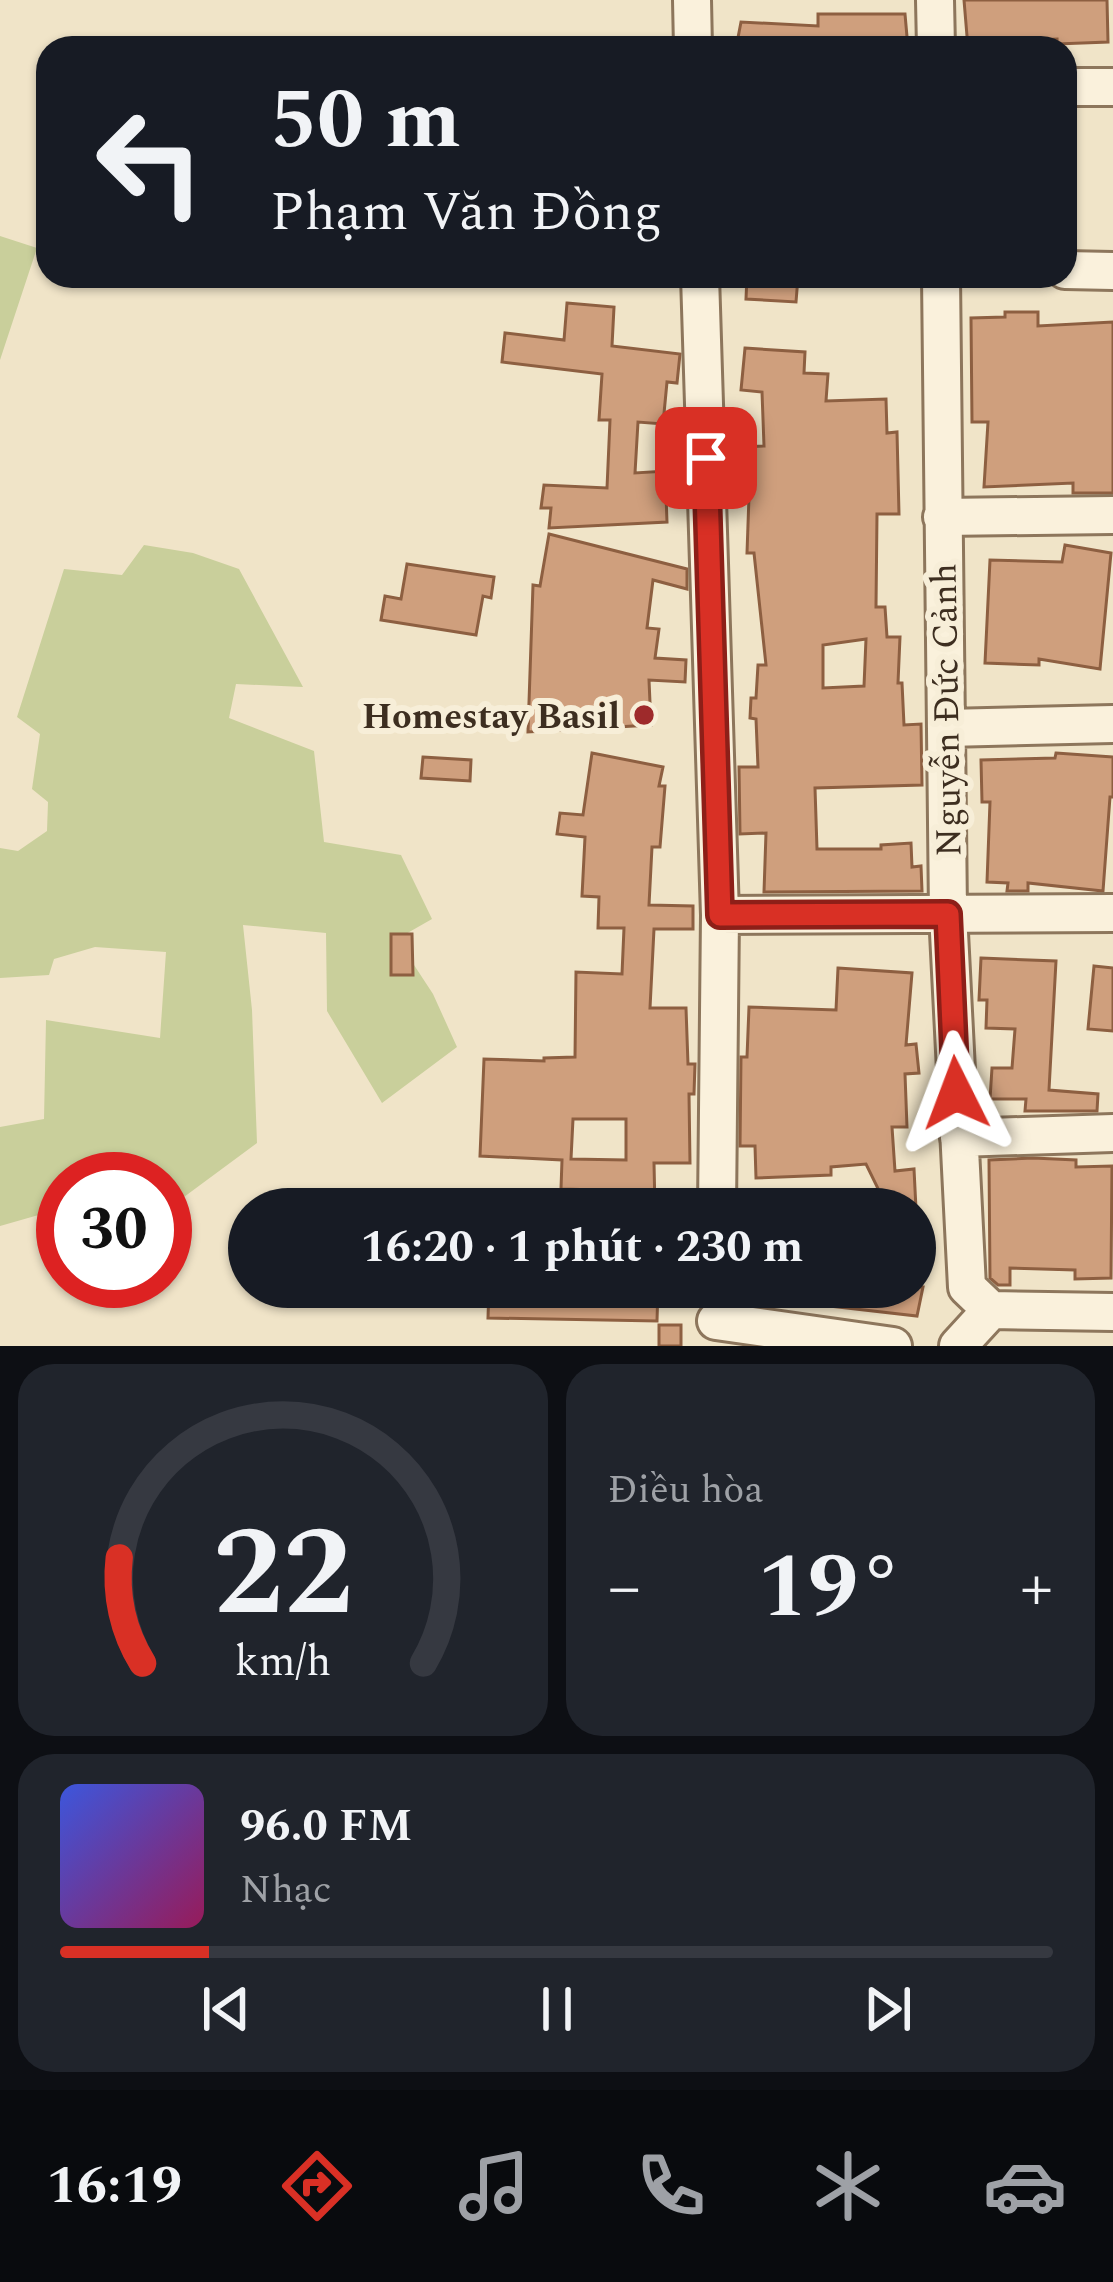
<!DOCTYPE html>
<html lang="vi">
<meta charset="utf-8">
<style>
body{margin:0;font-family:Spectral,serif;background:#20242c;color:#f1f3f6;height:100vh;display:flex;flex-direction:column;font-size:45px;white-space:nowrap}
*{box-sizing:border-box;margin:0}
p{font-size:39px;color:#9ea1a6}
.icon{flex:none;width:66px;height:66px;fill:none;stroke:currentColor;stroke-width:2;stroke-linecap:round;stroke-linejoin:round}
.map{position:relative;height:1346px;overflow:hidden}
.details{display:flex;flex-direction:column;gap:18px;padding:18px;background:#0d0f14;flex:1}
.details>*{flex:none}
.guide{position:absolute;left:36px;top:36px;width:1041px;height:252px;border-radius:36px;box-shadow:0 3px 9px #0004;background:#171b24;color:#f1f3f6;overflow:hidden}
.speed{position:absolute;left:36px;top:1152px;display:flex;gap:24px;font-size:60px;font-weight:700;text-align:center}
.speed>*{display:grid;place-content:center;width:156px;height:156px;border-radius:50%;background:#171b24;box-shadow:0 3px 9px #0004;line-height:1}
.speed .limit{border:18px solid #d22;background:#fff;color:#111}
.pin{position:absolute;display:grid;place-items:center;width:102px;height:102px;color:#fff;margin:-51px;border-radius:24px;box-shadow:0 6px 18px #0006}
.me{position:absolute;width:132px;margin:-66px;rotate:357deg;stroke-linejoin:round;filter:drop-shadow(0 0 9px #0008)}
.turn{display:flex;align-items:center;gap:42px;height:252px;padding:0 36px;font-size:54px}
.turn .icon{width:156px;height:156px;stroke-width:2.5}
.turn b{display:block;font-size:84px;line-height:102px}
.big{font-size:90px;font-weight:700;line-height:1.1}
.details .widget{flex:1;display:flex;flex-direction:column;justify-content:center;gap:18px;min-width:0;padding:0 42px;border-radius:36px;background:#20242c}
.details .dial{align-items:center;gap:0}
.dial svg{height:312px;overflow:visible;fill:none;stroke:#363941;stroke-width:7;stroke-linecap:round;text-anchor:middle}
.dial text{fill:#f1f3f6;stroke:none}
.song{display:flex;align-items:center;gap:36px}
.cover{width:144px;height:144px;border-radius:18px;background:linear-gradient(135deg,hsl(230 70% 55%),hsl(330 70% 35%))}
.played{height:12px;border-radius:6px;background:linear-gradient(90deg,#d93025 15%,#363941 15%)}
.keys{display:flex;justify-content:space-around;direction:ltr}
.heat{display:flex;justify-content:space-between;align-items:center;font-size:66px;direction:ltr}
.details .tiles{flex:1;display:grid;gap:18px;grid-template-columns:1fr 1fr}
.widget:last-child{grid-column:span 2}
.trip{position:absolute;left:228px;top:1188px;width:708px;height:120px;border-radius:60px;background:#171b24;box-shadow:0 3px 9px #0004;font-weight:700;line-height:120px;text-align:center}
.dock{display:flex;height:192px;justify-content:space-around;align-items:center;background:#090b0e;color:#9ea1a6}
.dock .icon{width:84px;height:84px}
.dock .active{color:#d93025}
.dock b{font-size:54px;color:#f1f3f6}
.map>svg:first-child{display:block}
.green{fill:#c9cf9b}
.building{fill:#cf9f7d;stroke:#8d5f41;stroke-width:3;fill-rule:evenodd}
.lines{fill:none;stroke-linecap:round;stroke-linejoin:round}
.minor-casing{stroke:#8d765c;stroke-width:42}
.minor{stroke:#faf1dc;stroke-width:36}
.route-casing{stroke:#8d1f18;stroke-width:30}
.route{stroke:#d93025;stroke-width:21}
.poi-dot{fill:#9e2a2b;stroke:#f7eed8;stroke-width:4.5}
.labels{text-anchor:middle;stroke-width:12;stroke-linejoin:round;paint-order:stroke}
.street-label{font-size:36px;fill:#3d2e20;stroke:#f7eed8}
.poi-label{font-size:36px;font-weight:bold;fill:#3d2e20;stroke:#f7eed8;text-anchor:end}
</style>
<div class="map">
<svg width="1113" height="1346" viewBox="0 0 1113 1346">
<rect width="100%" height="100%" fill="#f0e4c8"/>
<path class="green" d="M 0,236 L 37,248 L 0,360 Z
M 144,545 L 193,553 L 239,569 L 303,687 L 236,684 L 229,718 L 314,751 L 324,842 L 401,855 L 432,919 L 397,939 L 433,994 L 457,1047 L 382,1103 L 327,1011 L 326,933 L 243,925 L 252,1010 L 257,1143 L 165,1211 L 165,1179 L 63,1179 L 63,1208 L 0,1226 L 0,1127 L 44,1119 L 46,1020 L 160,1038 L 166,952 L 95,947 L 54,959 L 49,975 L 0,978 L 0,848 L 18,851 L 47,831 L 48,802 L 32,789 L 40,734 L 17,717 L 64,569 L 122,575 Z"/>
<path class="building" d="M 964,0 L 1107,0 L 1108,42 L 1057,44 L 1057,39 L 1012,41 L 1013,48 L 968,48 Z
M 818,14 L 905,14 L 908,48 L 736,48 L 741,22 L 818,26 Z
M 747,276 L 798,277 L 796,302 L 746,299 Z
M 567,303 L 614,307 L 612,346 L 680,354 L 677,383 L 667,382 L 663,424 L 638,422 L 635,473 L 683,470 L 684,494 L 666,495 L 667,522 L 549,528 L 551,508 L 541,508 L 544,485 L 607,488 L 610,420 L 599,420 L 602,374 L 502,362 L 505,333 L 564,340 Z
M 1005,312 L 1038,312 L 1038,326 L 1113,322 L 1113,493 L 1073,493 L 1073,483 L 984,487 L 988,422 L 972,422 L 971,318 L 1005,317 Z
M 745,348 L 805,352 L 804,373 L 828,374 L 826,401 L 886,399 L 887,433 L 897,432 L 899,514 L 877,514 L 876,607 L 885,607 L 887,637 L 900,637 L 898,683 L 902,683 L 904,725 L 921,724 L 922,785 L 815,788 L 817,849 L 881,849 L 881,845 L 911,843 L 912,867 L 921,866 L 922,891 L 764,892 L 766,833 L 740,834 L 739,767 L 758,767 L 756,719 L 750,718 L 751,698 L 756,698 L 758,665 L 766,665 L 754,553 L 747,553 L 750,468 L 743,468 L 742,447 L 764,446 L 762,392 L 741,390 ZM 866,639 L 864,686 L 823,688 L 823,645 Z
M 549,534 L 687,569 L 687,589 L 653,580 L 647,628 L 659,629 L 655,658 L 686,660 L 685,682 L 649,680 L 651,725 L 528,732 L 533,585 L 540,586 Z
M 1065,545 L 1111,553 L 1100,669 L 1039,659 L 1039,665 L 985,663 L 990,560 L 1062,562 Z
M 407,564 L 494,577 L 491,598 L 483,596 L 476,635 L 381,620 L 385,596 L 401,599 Z
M 592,753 L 663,767 L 659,786 L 665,786 L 660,847 L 652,847 L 649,905 L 693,906 L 693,929 L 654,929 L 650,1008 L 686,1008 L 688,1064 L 695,1064 L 694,1094 L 689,1094 L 690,1163 L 654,1163 L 655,1209 L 598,1209 L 598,1190 L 561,1189 L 562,1160 L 480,1156 L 484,1059 L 544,1061 L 544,1058 L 575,1057 L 576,972 L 622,974 L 624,928 L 598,928 L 599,897 L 582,896 L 585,837 L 557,834 L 560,813 L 583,815 ZM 573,1119 L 626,1119 L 626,1160 L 571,1159 Z
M 1056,753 L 1113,757 L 1113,797 L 1110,797 L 1103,891 L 1028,883 L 1028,891 L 1007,891 L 1008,883 L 987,882 L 990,802 L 982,802 L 981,760 L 1055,758 Z
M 423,757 L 471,760 L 470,781 L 421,778 Z
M 391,934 L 412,934 L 413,975 L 391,975 Z
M 981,958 L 1056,961 L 1049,1090 L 1098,1094 L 1097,1111 L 1025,1111 L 1026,1099 L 990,1099 L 992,1068 L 1012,1068 L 1015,1029 L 986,1028 L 987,1000 L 979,1000 Z
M 1094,966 L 1113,968 L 1113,1031 L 1088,1029 Z
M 838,968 L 912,973 L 906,1045 L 916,1044 L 919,1073 L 905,1074 L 907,1127 L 892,1127 L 895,1171 L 914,1169 L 916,1209 L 888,1209 L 866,1164 L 831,1167 L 831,1175 L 756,1178 L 755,1146 L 740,1146 L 741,1057 L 747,1057 L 749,1007 L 836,1010 Z
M 1033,1158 L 1076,1160 L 1076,1167 L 1112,1166 L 1111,1278 L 1075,1279 L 1075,1270 L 1010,1268 L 1010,1285 L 998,1285 L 990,1278 L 989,1160 Z
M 489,1287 L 658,1287 L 657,1321 L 488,1318 Z
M 786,1287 L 923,1287 L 917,1316 L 785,1301 Z
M 737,1291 L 772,1291 L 772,1306 L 737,1301 Z
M 659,1325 L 681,1325 L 681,1346 L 659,1346 Z"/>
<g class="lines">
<defs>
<path id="minor" d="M 692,0 L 693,48
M 935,0 L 936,48
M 1065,87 L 1113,87
M 1065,270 L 1113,271
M 700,276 L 720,915 L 717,1209
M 941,276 L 948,913 L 967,1287 L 991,1310 L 1113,1312
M 942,517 L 1113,515
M 947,728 L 1113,724
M 720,915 L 1113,913
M 959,1138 L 1113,1133
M 716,1321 L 893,1346
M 958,1346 L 991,1310"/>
</defs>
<use href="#minor" class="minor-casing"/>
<use href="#minor" class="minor"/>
</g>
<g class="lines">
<defs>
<path id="route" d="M 706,458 L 720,915 L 948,914 L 956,1093"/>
</defs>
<use href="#route" class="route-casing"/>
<use href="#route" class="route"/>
</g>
<circle class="poi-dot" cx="644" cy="715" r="12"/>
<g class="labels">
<g class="street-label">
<text transform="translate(945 710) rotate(-91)" y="13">Nguyễn Đức Cảnh</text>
</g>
<g class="poi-label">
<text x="620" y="728">Homestay Basil</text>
</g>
</g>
</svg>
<div class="speed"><div class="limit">30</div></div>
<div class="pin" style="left:706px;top:458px;background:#d93025"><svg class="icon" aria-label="arrive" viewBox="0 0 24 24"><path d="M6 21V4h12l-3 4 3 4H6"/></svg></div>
<svg class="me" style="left:956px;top:1093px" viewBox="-20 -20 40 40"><path d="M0-17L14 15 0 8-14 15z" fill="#d93025" stroke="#fff" stroke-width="4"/></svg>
<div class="trip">16:20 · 1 phút · 230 m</div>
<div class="guide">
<div class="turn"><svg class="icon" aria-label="left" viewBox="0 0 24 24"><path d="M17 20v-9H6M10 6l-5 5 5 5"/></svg><div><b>50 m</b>Phạm Văn Đồng</div></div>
</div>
</div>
<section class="details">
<div class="tiles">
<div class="widget dial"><svg viewBox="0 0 100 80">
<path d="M14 69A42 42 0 1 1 86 69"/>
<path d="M14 69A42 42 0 0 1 8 42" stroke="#d93025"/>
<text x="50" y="56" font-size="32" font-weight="700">22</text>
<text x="50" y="72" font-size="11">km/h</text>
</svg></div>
<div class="widget"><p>Điều hòa</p>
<div class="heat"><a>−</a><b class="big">19°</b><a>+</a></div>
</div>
<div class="widget">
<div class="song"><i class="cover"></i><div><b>96.0 FM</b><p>Nhạc</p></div></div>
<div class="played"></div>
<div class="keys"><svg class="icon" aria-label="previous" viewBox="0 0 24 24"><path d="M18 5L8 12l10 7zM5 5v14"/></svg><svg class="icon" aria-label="pause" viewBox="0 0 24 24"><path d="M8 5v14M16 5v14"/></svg><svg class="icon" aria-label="next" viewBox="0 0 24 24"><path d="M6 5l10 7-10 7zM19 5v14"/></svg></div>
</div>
</div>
</section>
<nav class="dock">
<b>16:19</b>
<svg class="icon active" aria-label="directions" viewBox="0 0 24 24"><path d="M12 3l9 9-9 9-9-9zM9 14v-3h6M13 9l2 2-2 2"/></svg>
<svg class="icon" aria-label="music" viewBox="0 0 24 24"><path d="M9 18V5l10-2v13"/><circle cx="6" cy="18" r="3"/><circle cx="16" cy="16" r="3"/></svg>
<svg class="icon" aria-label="phone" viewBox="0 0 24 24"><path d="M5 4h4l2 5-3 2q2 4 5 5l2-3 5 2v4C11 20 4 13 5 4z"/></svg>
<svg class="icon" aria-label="climate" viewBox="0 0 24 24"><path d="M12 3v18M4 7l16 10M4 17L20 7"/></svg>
<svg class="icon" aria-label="car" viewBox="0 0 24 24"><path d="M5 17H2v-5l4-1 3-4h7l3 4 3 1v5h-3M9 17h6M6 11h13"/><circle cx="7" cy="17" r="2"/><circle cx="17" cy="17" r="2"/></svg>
</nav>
